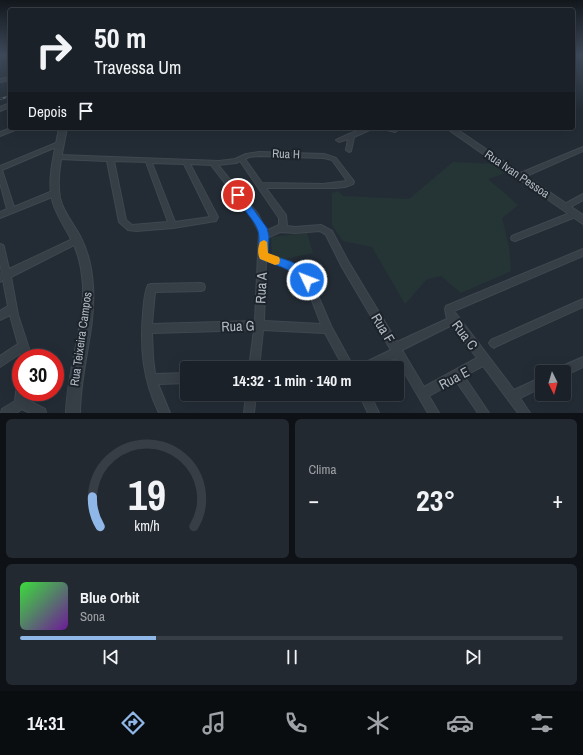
<!DOCTYPE html>
<html lang="pt">
<meta charset="utf-8">
<style>
body{margin:0;font-family:"Archivo Narrow",sans-serif;background:#232930;color:#f1f3f6;height:100vh;display:flex;flex-direction:column;font-size:15px;white-space:nowrap}
*{box-sizing:border-box;margin:0}
p{font-size:13px;color:#9fa3a8}
.icon{flex:none;width:22px;height:22px;fill:none;stroke:currentColor;stroke-width:2;stroke-linecap:round;stroke-linejoin:round}
.map{position:relative;height:413px;overflow:hidden}
.panel{display:flex;flex-direction:column;gap:6px;padding:6px;background:#0e1216;flex:1}
.panel>*{flex:none}
.guide{position:absolute;left:8px;top:8px;width:567px;height:122px;border-radius:4px;box-shadow:0 4px 16px #0002,0 0 0 1px #383e45;background:#1a2128;color:#f1f3f6;overflow:hidden}
.needle{width:26px;rotate:175deg}
.buttons{position:absolute;left:535px;top:365px;display:grid;gap:8px}
.buttons a{display:grid;place-items:center;width:36px;height:36px;border-radius:4px;background:#1a2128;box-shadow:0 4px 16px #0002,0 0 0 1px #383e45;font-size:20px}
.speed{position:absolute;left:12px;top:349px;display:flex;gap:8px;font-size:20px;font-weight:700;text-align:center}
.speed>*{display:grid;place-content:center;width:52px;height:52px;border-radius:50%;background:#1a2128;box-shadow:0 4px 16px #0002,0 0 0 1px #383e45;line-height:1}
.speed .limit{border:6px solid #d22;background:#fff;color:#111}
.pin{position:absolute;display:grid;place-items:center;width:34px;height:34px;color:#fff;margin:-17px;border:2px solid #fff;border-radius:50%;box-shadow:0 1px 4px #0007}
.me{position:absolute;width:44px;margin:-22px;rotate:313deg;stroke-linejoin:round;filter:drop-shadow(0 0 3px #0008)}
.turn{display:flex;align-items:center;gap:14px;height:84px;padding:0 20px;font-size:18px}
.turn .icon{width:52px;height:52px;stroke-width:2.5}
.turn b{display:block;font-size:28px;line-height:34px}
.then{display:flex;align-items:center;height:38px;padding:0 20px;background:#0003;gap:8px;font-size:15px}
.big{font-size:30px;font-weight:700;line-height:1.1}
.panel .widget{flex:1;display:flex;flex-direction:column;justify-content:center;gap:6px;min-width:0;padding:0 14px;border-radius:6px;background:#232930}
.panel .dial{align-items:center;gap:0}
.dial svg{height:104px;overflow:visible;fill:none;stroke:#383e45;stroke-width:7;stroke-linecap:round;text-anchor:middle}
.dial text{fill:#f1f3f6;stroke:none}
.song{display:flex;align-items:center;gap:12px}
.cover{width:48px;height:48px;border-radius:6px;background:linear-gradient(135deg,hsl(120 70% 55%),hsl(280 70% 35%))}
.played{height:4px;border-radius:2px;background:linear-gradient(90deg,#8fb8e9 25%,#383e45 25%)}
.keys{display:flex;justify-content:space-around;direction:ltr}
.heat{display:flex;justify-content:space-between;align-items:center;font-size:22px;direction:ltr}
.panel .tiles{flex:1;display:grid;gap:6px;grid-template-columns:1fr 1fr}
.widget:last-child{grid-column:span 2}
.trip{position:absolute;left:180px;top:361px;width:224px;height:40px;border-radius:4px;background:#1a2128;box-shadow:0 4px 16px #0002,0 0 0 1px #383e45;font-weight:700;line-height:40px;text-align:center}
.dock{display:flex;height:64px;justify-content:space-around;align-items:center;background:#0a0d10;color:#9fa3a8}
.dock .icon{width:28px;height:28px}
.dock .current{color:#8fb8e9}
.dock b{font-size:18px;color:#f1f3f6}
.map>svg:first-child{display:block}
.green{fill:#253536}
.lines{fill:none;stroke-linecap:round;stroke-linejoin:round}
.minor-casing{stroke:#40474f;stroke-width:2}
.tertiary-casing{stroke:#40474f;stroke-width:2}
.minor{fill:#363e46;fill-rule:evenodd}
.tertiary{fill:#363e46;fill-rule:evenodd}
.rail-casing{stroke:#59626c;stroke-width:2}
.rail{stroke:#1c232a;stroke-width:1;stroke-dasharray:3;stroke-linecap:butt}
.route{fill:#1a73e8;stroke:#114b97}
.slow{fill:#f59e0b}
.labels{text-anchor:middle;stroke-width:4;stroke-linejoin:round;paint-order:stroke}
.street-label{font-size:12px;fill:#b1b9c2;stroke:#1c232a}
.near-street-label{font-size:14px;fill:#b1b9c2;stroke:#1c232a}
</style>
<div class="map">
<svg width="583" height="413" viewBox="0 0 583 413">
<rect width="100%" height="100%" fill="#232c35"/>
<path class="green" d="M 453,162 L 495,164 L 506,173 L 488,179 L 518,205 L 502,218 L 509,248 L 511,271 L 461,293 L 441,276 L 427,279 L 405,304 L 372,247 L 343,241 L 332,225 L 332,193 L 338,191 L 343,196 L 409,199 Z
M 307,233 L 313,253 L 284,259 L 272,255 L 271,237 Z"/>
<g class="lines">
<defs>
<path id="minor" d="M 10,77 L 10,80 L 0,82 L 0,79 Z
M 11,128 L 20,128 L 0,136 L 0,132 Z
M 366,128 L 374,128 L 354,137 L 351,151 L 349,152 L 346,150 L 348,139 L 339,142 L 336,140 L 349,134 Z
M 382,128 L 394,128 L 398,130 L 395,132 L 383,129 Z
M 61,141 L 63,142 L 63,144 L 2,170 L 14,207 L 55,190 L 57,191 L 58,193 L 57,195 L 0,218 L 0,212 L 7,209 L 0,183 L 0,166 Z
M 583,147 L 583,151 L 522,178 L 520,178 L 517,176 L 518,174 Z
M 259,152 L 324,154 L 336,158 L 353,180 L 354,182 L 353,184 L 345,187 L 335,188 L 266,188 L 286,215 L 287,226 L 295,227 L 321,225 L 332,231 L 348,261 L 397,342 L 447,319 L 445,309 L 446,306 L 583,249 L 583,256 L 454,311 L 514,390 L 542,377 L 542,387 L 520,398 L 530,413 L 518,413 L 483,366 L 464,376 L 489,413 L 478,413 L 456,381 L 429,396 L 439,413 L 428,413 L 396,358 L 374,368 L 358,368 L 360,365 L 391,350 L 342,267 L 326,235 L 320,231 L 295,233 L 280,232 L 267,238 L 266,254 L 291,262 L 304,270 L 310,277 L 331,326 L 354,368 L 344,368 L 325,333 L 263,330 L 259,368 L 249,368 L 254,330 L 152,333 L 153,357 L 155,374 L 187,373 L 187,383 L 158,384 L 170,413 L 159,413 C 143,380 140,349 143,313 C 144,304 144,293 148,285 L 151,284 L 201,283 L 204,284 L 205,287 L 204,290 L 201,291 L 155,292 L 152,324 L 255,321 L 259,232 L 252,218 L 211,165 L 190,164 L 218,217 L 216,221 L 173,228 L 136,231 L 128,230 L 119,222 L 107,161 L 59,159 L 56,157 L 59,155 L 219,161 L 235,159 L 246,154 ZM 259,156 L 324,158 L 332,160 L 347,181 L 323,184 L 262,183 L 245,159 L 249,157 ZM 114,161 L 146,162 L 168,222 L 132,225 L 126,220 ZM 240,161 L 279,218 L 279,225 L 266,231 L 258,214 L 218,165 L 236,163 ZM 152,163 L 184,164 L 210,217 L 175,222 ZM 266,260 C 277,264 288,268 298,275 C 307,283 316,312 321,324 L 264,321 ZM 452,325 L 477,358 L 424,387 L 402,350 Z
M 583,194 L 583,200 L 567,209 L 563,209 L 561,207 L 563,205 Z
M 575,211 L 578,212 L 579,214 L 578,216 L 515,241 L 512,240 L 511,238 L 512,236 Z
M 77,237 L 80,238 L 81,240 L 80,242 L 11,277 L 18,315 L 32,358 L 22,358 L 21,353 L 0,367 L 0,356 L 18,344 L 10,315 L 0,320 L 0,311 L 8,306 L 3,280 L 0,282 L 0,274 L 2,273 L 0,264 L 0,244 L 3,245 L 4,247 L 9,269 Z
M 583,299 L 583,307 L 497,346 L 494,348 L 491,346 L 489,343 L 491,340 Z
M 583,357 L 583,367 L 564,376 L 564,372 L 557,372 L 558,368 Z
M 21,387 L 21,392 L 26,392 L 26,399 L 45,409 L 46,413 L 30,413 L 22,409 L 16,413 L 1,413 L 2,409 L 15,401 L 16,392 L 17,388 Z
M 246,394 L 256,394 L 254,413 L 244,413 Z
M 359,394 L 370,394 L 379,413 L 368,413 Z"/>
<path id="tertiary" d="M 10,103 L 10,107 L 0,111 L 0,107 Z
M 59,128 L 67,128 C 63,150 56,175 60,198 C 63,212 73,223 80,236 C 88,251 92,269 93,286 C 96,328 80,370 80,413 L 66,413 C 67,370 84,329 83,286 C 82,270 79,253 71,239 C 65,227 57,216 53,203 C 46,180 55,152 59,128 Z
M 446,128 L 455,128 L 583,215 L 583,224 Z"/>
</defs>
<use href="#minor" class="minor-casing"/>
<use href="#tertiary" class="tertiary-casing"/>
<use href="#minor" class="minor"/>
<use href="#tertiary" class="tertiary"/>
<defs>
<path id="rail" d="M 0,99 L 10,96"/>
</defs>
<use href="#rail" class="rail-casing"/>
<use href="#rail" class="rail"/>
</g>
<linearGradient id="sky" x2="0" y2="1"><stop stop-color="#13181d"/><stop offset="0.49" stop-color="#3f4b5c"/><stop offset="1" stop-color="#3f4b5c" stop-opacity="0"/></linearGradient>
<rect width="583" height="112" fill="url(#sky)"/>
<path class="route" d="M 238,191 L 241,192 L 267,228 L 269,236 L 268,254 C 285,260 305,263 312,280 L 311,284 L 307,285 C 300,283 297,274 290,271 C 281,266 270,263 260,259 C 256,251 261,240 258,231 C 255,220 240,206 233,195 Z"/>
<path class="slow" d="M 264,240 L 267,242 L 268,253 L 279,257 L 280,260 L 279,264 L 275,265 L 260,259 C 257,254 258,247 260,242 Z"/>
<g class="labels">
<g class="street-label">
<text transform="translate(286 154) rotate(2)" y="4">Rua H</text>
<text transform="translate(517 174) rotate(34)" y="4">Rua Ivan Pessoa</text>
<text transform="translate(81 339) rotate(-82)" y="4">Rua Teixeira Campos</text>
</g>
<g class="near-street-label">
<text transform="translate(261 288) rotate(-87)" y="5">Rua A</text>
<text transform="translate(238 326) rotate(-2)" y="5">Rua G</text>
<text transform="translate(383 328) rotate(59)" y="5">Rua F</text>
<text transform="translate(465 335) rotate(53)" y="5">Rua C</text>
<text transform="translate(454 378) rotate(-28)" y="5">Rua E</text>
</g>
</g>
</svg>
<div class="buttons">
<a><svg class="needle" viewBox="-14 -14 28 28"><path d="M0-13l5 13h-10z" fill="#e53935"/><path d="M0 13l5-13h-10z" fill="#9fa3a8"/></svg></a>
</div>
<div class="speed"><div class="limit">30</div></div>
<div class="pin" style="left:238px;top:195px;background:#d93025"><svg class="icon" aria-label="arrive" viewBox="0 0 24 24"><path d="M6 21V4h12l-3 4 3 4H6"/></svg></div>
<svg class="me" style="left:307px;top:280px" viewBox="-20 -20 40 40"><circle r="17" fill="#1a73e8" stroke="#fff" stroke-width="3"/><path d="M0-11L8 9 0 5-8 9z" fill="#fff"/></svg>
<div class="trip">14:32 · 1 min · 140 m</div>
<div class="guide">
<div class="turn"><svg class="icon" aria-label="right" viewBox="0 0 24 24"><path d="M7 20v-9h11M14 6l5 5-5 5"/></svg><div><b>50 m</b>Travessa Um</div></div>
<div class="then">Depois<svg class="icon" aria-label="arrive" viewBox="0 0 24 24"><path d="M6 21V4h12l-3 4 3 4H6"/></svg></div>
</div>
</div>
<section class="panel">
<div class="tiles">
<div class="widget dial"><svg viewBox="0 0 100 80">
<path d="M14 69A42 42 0 1 1 86 69"/>
<path d="M14 69A42 42 0 0 1 8 46" stroke="#8fb8e9"/>
<text x="50" y="56" font-size="32" font-weight="700">19</text>
<text x="50" y="72" font-size="11">km/h</text>
</svg></div>
<div class="widget"><p>Clima</p>
<div class="heat"><a>−</a><b class="big">23°</b><a>+</a></div>
</div>
<div class="widget">
<div class="song"><i class="cover"></i><div><b>Blue Orbit</b><p>Sona</p></div></div>
<div class="played"></div>
<div class="keys"><svg class="icon" aria-label="previous" viewBox="0 0 24 24"><path d="M18 5L8 12l10 7zM5 5v14"/></svg><svg class="icon" aria-label="pause" viewBox="0 0 24 24"><path d="M8 5v14M16 5v14"/></svg><svg class="icon" aria-label="next" viewBox="0 0 24 24"><path d="M6 5l10 7-10 7zM19 5v14"/></svg></div>
</div>
</div>
</section>
<nav class="dock">
<b>14:31</b>
<svg class="icon current" aria-label="directions" viewBox="0 0 24 24"><path d="M12 3l9 9-9 9-9-9zM9 14v-3h6M13 9l2 2-2 2"/></svg>
<svg class="icon" aria-label="music" viewBox="0 0 24 24"><path d="M9 18V5l10-2v13"/><circle cx="6" cy="18" r="3"/><circle cx="16" cy="16" r="3"/></svg>
<svg class="icon" aria-label="phone" viewBox="0 0 24 24"><path d="M5 4h4l2 5-3 2q2 4 5 5l2-3 5 2v4C11 20 4 13 5 4z"/></svg>
<svg class="icon" aria-label="climate" viewBox="0 0 24 24"><path d="M12 3v18M4 7l16 10M4 17L20 7"/></svg>
<svg class="icon" aria-label="car" viewBox="0 0 24 24"><path d="M5 17H2v-5l4-1 3-4h7l3 4 3 1v5h-3M9 17h6M6 11h13"/><circle cx="7" cy="17" r="2"/><circle cx="17" cy="17" r="2"/></svg>
<svg class="icon" aria-label="filters" viewBox="0 0 24 24"><path d="M4 7h16M4 17h16"/><circle cx="9" cy="7" r="2"/><circle cx="15" cy="17" r="2"/></svg>
</nav>
